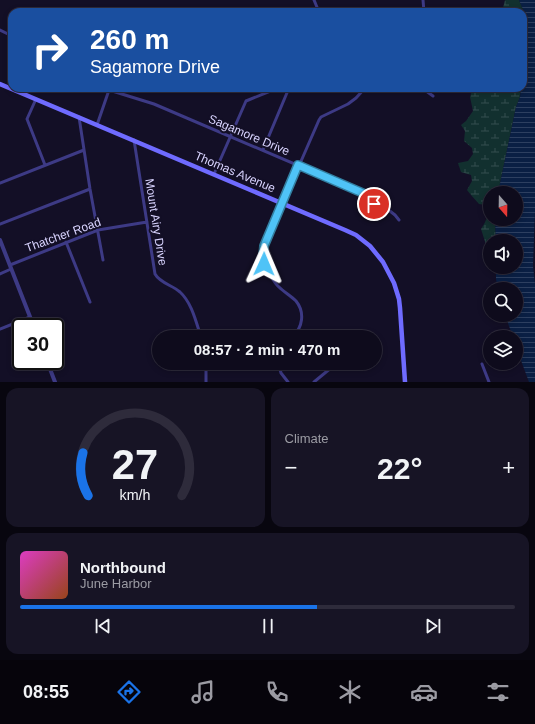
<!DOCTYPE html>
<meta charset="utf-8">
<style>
body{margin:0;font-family:Arial,sans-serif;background:#171425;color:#f1f3f6;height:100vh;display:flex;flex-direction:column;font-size:15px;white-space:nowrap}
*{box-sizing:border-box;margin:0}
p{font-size:13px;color:#9b9ba3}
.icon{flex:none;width:22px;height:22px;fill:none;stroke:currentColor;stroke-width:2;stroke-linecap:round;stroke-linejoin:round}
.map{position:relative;height:382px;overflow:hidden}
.details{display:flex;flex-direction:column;gap:6px;padding:6px;background:#08060f;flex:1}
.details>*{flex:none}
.hud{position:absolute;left:8px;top:8px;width:519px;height:84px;border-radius:12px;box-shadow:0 2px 6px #0003,0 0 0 1px #2e2b3b;background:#1a4fa0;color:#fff;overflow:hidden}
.needle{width:26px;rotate:160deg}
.buttons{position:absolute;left:483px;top:186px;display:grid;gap:8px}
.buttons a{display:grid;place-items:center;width:40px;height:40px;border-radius:50%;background:#0e0b1c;box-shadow:0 2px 6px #0003,0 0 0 1px #2e2b3b;font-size:20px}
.speed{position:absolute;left:12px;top:318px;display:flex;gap:8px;font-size:20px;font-weight:700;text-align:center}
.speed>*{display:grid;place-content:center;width:52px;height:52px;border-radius:50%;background:#0e0b1c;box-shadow:0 2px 6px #0003,0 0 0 1px #2e2b3b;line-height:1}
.speed .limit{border:2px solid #111;border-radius:6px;background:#fff;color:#111}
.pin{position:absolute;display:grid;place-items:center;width:34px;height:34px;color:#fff;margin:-17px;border:2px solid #fff;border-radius:50%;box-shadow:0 1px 4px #0007}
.me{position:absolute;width:44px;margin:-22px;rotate:1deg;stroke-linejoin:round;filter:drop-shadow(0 0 3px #0008)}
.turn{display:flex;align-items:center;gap:14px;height:84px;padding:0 16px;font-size:18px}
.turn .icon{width:52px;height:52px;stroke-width:2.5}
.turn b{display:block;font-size:28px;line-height:34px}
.big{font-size:30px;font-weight:700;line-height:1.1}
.details .card{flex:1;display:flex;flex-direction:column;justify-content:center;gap:6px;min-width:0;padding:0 14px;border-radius:12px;background:#171425}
.details .dial{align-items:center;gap:0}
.dial svg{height:104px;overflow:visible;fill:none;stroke:#2e2b3b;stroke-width:7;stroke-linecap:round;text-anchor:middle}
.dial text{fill:#f1f3f6;stroke:none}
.song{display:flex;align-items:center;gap:12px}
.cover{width:48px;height:48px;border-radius:6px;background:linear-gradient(135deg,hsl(310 70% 55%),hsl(20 70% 35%))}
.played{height:4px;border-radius:2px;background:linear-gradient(90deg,#1a73e8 60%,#2e2b3b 60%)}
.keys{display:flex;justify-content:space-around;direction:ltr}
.heat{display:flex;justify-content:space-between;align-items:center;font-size:22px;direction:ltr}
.details .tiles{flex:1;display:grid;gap:6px;grid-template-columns:1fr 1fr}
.card:last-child{grid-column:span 2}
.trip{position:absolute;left:152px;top:330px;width:230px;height:40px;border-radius:20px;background:#0e0b1c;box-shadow:0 2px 6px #0003,0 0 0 1px #2e2b3b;font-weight:700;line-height:40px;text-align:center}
.tab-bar{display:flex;height:64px;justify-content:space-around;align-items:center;background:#06040b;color:#9b9ba3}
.tab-bar .icon{width:28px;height:28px}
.tab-bar .active{color:#1a73e8}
.tab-bar b{font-size:18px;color:#f1f3f6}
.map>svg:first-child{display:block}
.wetland{fill:url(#wetland-marsh)}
.water{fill:url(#water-rules)}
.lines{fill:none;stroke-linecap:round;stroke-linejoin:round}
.minor{stroke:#3d3a85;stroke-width:3}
.tertiary{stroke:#3d3a85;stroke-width:4}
.secondary{stroke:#6f6bff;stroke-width:4.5}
.route-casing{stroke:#337fa1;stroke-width:10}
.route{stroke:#4fc3f7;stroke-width:7}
.labels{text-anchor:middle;stroke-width:4;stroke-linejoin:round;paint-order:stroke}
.street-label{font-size:12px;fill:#d9d4ff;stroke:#130f26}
</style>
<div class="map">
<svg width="535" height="382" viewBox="0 0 535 382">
<defs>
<pattern id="wetland-marsh" width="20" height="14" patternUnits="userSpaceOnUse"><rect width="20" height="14" fill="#12302f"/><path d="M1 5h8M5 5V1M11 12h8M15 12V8" fill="none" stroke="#344d4e"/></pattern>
<pattern id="water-rules" width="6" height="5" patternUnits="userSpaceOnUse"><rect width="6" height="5" fill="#0a1f44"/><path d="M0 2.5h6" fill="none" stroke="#2d3f60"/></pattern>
</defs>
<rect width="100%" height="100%" fill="#130f26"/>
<path class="wetland" d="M 505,0 L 519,0 L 525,14 L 525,68 L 523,78 L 523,12 L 502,12 Z
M 473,88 L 521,88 L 520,97 L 516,107 L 498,193 L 490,193 L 490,219 L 495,219 L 496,241 L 490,241 L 490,257 L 481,229 C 486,222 490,213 486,205 L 479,204 L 471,195 L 467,190 L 472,181 L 471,175 L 461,172 L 458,163 L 468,161 L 473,154 L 472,148 L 464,141 L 465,131 L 461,125 L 466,121 L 473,111 L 470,97 Z"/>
<path class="water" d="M 519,0 L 535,0 L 535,210 L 533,266 L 535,284 L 535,382 L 529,382 L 516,347 L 516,337 L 513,337 L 505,315 L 516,315 L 516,289 L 498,289 L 496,279 L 496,267 L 516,267 L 516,241 L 496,241 L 495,219 L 516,219 L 516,193 L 498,193 L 516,107 L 520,97 L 521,88 L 523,88 L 523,78 L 525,68 L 525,14 Z"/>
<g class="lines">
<path class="minor" d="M 314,0 L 319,12
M 423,0 L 424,12
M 0,30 L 12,36
M 107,88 L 109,90 L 154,104 L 365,194 L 374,204 L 386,208 L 395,215 L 399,220
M 422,88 L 433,96
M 36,99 L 27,119 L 45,165
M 79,117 L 90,189 L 103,260
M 97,125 L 109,90
M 134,140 L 155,274 C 160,283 172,285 180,292 C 192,303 196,322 201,337
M 263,150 L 289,88
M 214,174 L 246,101 L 278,88
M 0,183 L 84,150
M 0,224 L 90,189
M 66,242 L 90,302
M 10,265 L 98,230 L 147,222
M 0,274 L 11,269
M 0,329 L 30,317
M 292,337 C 303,328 305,312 296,301 C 291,296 284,292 279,287 C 276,285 274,281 272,278 C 265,267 261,258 264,246 L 319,120 L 321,117 L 348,104 L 356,98 L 365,88
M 206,363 L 206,382
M 278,363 L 281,373 L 288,382
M 482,364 L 489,382
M 314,382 L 337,363"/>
<path class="tertiary" d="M 0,240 L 34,327
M 47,361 L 55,382"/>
<path class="secondary" d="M 0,84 L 345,230 L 356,235 L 370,246 L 383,262 L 394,283 L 399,299 L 400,308 L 405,382"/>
</g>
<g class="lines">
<defs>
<path id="route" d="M 264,264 L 263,257 L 264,246 L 298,165 L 365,194 L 374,204"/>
</defs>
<use href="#route" class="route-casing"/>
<use href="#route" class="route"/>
</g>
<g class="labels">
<g class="street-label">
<text transform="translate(249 135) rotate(23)" y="4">Sagamore Drive</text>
<text transform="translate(235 172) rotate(23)" y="4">Thomas Avenue</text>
<text transform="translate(156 222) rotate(81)" y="4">Mount Airy Drive</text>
<text transform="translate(63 235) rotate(-20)" y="4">Thatcher Road</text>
</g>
</g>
</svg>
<div class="buttons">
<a><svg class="needle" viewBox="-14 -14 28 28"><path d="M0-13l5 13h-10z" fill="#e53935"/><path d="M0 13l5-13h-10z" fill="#9b9ba3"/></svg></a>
<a><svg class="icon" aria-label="sound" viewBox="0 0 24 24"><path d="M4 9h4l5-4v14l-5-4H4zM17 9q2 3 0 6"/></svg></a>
<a><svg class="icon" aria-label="search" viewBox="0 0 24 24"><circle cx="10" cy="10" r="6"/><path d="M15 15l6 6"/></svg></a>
<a><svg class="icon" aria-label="layers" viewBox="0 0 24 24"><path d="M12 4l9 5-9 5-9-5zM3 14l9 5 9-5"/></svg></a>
</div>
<div class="speed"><div class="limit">30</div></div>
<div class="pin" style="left:374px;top:204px;background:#d93025"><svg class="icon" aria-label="arrive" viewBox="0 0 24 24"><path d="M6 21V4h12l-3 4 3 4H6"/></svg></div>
<svg class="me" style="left:264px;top:264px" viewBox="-20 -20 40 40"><path d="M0-17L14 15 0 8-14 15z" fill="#4fc3f7" stroke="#fff" stroke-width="4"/></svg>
<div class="trip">08:57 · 2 min · 470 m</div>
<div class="hud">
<div class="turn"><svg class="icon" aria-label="right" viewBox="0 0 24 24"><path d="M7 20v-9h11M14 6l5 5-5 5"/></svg><div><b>260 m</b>Sagamore Drive</div></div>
</div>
</div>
<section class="details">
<div class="tiles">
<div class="card dial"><svg viewBox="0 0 100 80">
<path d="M14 69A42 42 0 1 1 86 69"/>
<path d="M14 69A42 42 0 0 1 10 36" stroke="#1a73e8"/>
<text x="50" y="56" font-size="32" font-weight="700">27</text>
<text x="50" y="72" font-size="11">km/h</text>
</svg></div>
<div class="card"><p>Climate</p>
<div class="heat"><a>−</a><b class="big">22°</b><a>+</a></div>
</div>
<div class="card">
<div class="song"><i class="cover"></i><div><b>Northbound</b><p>June Harbor</p></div></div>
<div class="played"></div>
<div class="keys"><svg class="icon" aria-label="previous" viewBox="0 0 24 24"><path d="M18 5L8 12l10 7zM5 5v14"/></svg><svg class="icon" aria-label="pause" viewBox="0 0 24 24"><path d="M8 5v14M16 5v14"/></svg><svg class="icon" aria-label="next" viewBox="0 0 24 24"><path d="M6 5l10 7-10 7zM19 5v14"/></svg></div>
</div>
</div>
</section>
<nav class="tab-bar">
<b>08:55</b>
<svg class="icon active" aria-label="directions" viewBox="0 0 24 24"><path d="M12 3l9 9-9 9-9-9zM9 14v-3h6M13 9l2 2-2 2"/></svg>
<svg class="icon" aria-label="music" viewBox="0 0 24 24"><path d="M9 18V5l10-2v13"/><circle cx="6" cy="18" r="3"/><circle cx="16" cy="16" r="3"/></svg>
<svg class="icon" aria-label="phone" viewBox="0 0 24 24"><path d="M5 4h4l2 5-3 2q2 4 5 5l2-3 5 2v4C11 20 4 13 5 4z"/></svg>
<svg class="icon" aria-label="climate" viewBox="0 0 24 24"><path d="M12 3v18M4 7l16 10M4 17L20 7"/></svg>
<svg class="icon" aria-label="car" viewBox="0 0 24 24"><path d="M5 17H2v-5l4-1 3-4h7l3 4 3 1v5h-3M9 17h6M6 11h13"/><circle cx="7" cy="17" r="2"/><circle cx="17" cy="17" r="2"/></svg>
<svg class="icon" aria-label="filters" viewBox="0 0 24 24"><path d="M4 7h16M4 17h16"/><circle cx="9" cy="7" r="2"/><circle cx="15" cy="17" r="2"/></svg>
</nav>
